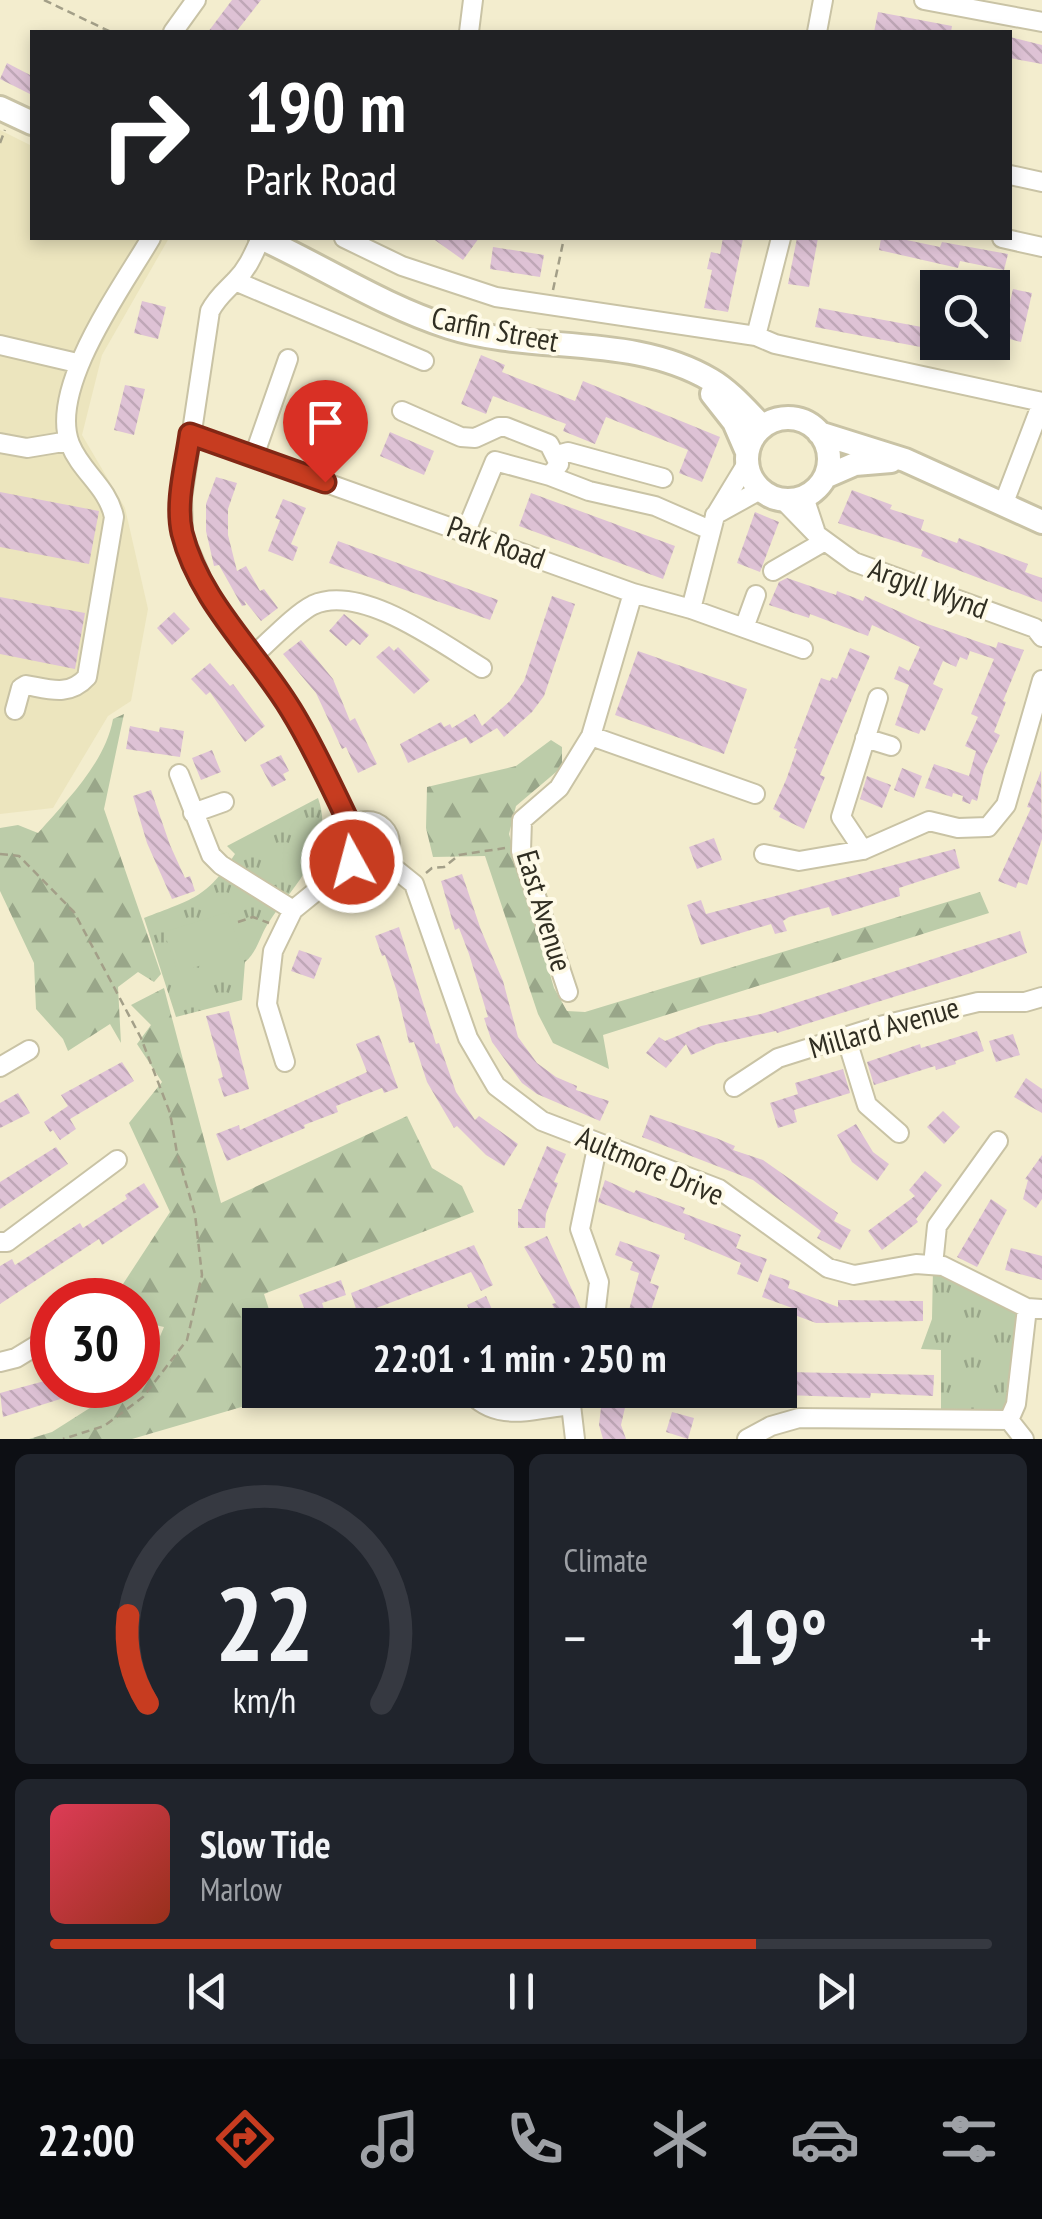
<!DOCTYPE html>
<meta charset="utf-8">
<style>
body{margin:0;font-family:"PT Sans Narrow",sans-serif;background:#20242c;color:#f1f3f6;height:100vh;display:flex;flex-direction:column;font-size:38px;white-space:nowrap}
*{box-sizing:border-box;margin:0}
p{font-size:32px;color:#9ea1a6}
.icon{flex:none;width:55px;height:55px;fill:none;stroke:currentColor;stroke-width:2;stroke-linecap:round;stroke-linejoin:round}
.map{position:relative;height:1439px;overflow:hidden}
.side{display:flex;flex-direction:column;gap:15px;padding:15px;background:#0d0f14;flex:1}
.side>*{flex:none}
.top-card{position:absolute;left:30px;top:30px;width:982px;height:210px;border-radius:0px;box-shadow:0 5px 15px #0003;background:#202124;color:#fff;overflow:hidden}
.controls{position:absolute;left:920px;top:270px;display:grid;gap:20px}
.controls a{display:grid;place-items:center;width:90px;height:90px;border-radius:0px;background:#171b24;box-shadow:0 5px 15px #0003;font-size:50px}
.speed{position:absolute;left:30px;top:1278px;display:flex;gap:20px;font-size:50px;font-weight:700;text-align:center}
.speed>*{display:grid;place-content:center;width:130px;height:130px;border-radius:50%;background:#171b24;box-shadow:0 5px 15px #0003;line-height:1}
.speed .limit{border:15px solid #d22;background:#fff;color:#111}
.pin{position:absolute;display:grid;place-items:center;width:85px;height:85px;color:#fff;margin:-102px -42px;border-radius:50% 50% 50% 0;rotate:-45deg;box-shadow:0 0 10px #0007}
.pin .icon{rotate:45deg}
.me{position:absolute;width:110px;margin:-55px;rotate:353deg;stroke-linejoin:round;filter:drop-shadow(0 0 8px #0008)}
.turn{display:flex;align-items:center;gap:35px;height:210px;padding:0 50px;font-size:45px}
.turn .icon{width:130px;height:130px;stroke-width:2.5}
.turn b{display:block;font-size:70px;line-height:85px}
.big{font-size:75px;font-weight:600;line-height:1.1}
.side .widget{flex:1;display:flex;flex-direction:column;justify-content:center;gap:15px;min-width:0;padding:0 35px;border-radius:15px;background:#20242c}
.side .dial{align-items:center;gap:0}
.dial svg{height:260px;overflow:visible;fill:none;stroke:#363941;stroke-width:7;stroke-linecap:round;text-anchor:middle}
.dial text{fill:#f1f3f6;stroke:none}
.song{display:flex;align-items:center;gap:30px}
.cover{width:120px;height:120px;border-radius:15px;background:linear-gradient(135deg,hsl(350 70% 55%),hsl(10 70% 35%))}
.played{height:10px;border-radius:5px;background:linear-gradient(90deg,#c73c20 75%,#363941 75%)}
.keys{display:flex;justify-content:space-around;direction:ltr}
.heat{display:flex;justify-content:space-between;align-items:center;font-size:55px;direction:ltr}
.side .tiles{flex:1;display:grid;gap:15px;grid-template-columns:1fr 1fr}
.widget:last-child{grid-column:span 2}
.trip{position:absolute;left:242px;top:1308px;width:555px;height:100px;border-radius:0px;background:#171b24;box-shadow:0 5px 15px #0003;font-weight:600;line-height:100px;text-align:center}
.dock{display:flex;height:160px;justify-content:space-around;align-items:center;background:#090b0e;color:#9ea1a6}
.dock .icon{width:70px;height:70px}
.dock .on{color:#c73c20}
.dock b{font-size:45px;color:#f1f3f6}
.map>svg:first-child{display:block}
.built{fill:#ece5be}
.grass{fill:url(#grass-tufts)}
.forest{fill:url(#forest-firs)}
.garden{fill:#bccca9}
.building{fill:url(#building-back-hatch)}
.lines{fill:none;stroke-linecap:round;stroke-linejoin:round}
.minor-casing{stroke:#c9c3a5;stroke-width:22}
.major-casing{stroke:#c9c3a5;stroke-width:28}
.path{stroke:#a39f88;stroke-width:2.5;stroke-dasharray:8 5;stroke-linecap:butt}
.minor{stroke:#fff;stroke-width:18}
.major{stroke:#fff;stroke-width:22}
.route-casing{stroke:#812715;stroke-width:25}
.route{stroke:#c73c20;stroke-width:18}
.labels{text-anchor:middle;stroke-width:8;stroke-linejoin:round;paint-order:stroke}
.street-label{font-size:30px;fill:#302e22;stroke:#fefae7}
</style>
<div class="map">
<svg width="1042" height="1439" viewBox="0 0 1042 1439">
<defs>
<pattern id="grass-tufts" width="24" height="20" patternUnits="userSpaceOnUse" patternTransform="scale(2.5)"><rect width="24" height="20" fill="#bccca9"/><path d="M3 7l-1-3M5 7V3M7 7l1-3M15 17l-1-3M17 17v-4M19 17l1-3" fill="none" stroke="#99a689"/></pattern>
<pattern id="forest-firs" width="22" height="20" patternUnits="userSpaceOnUse" patternTransform="scale(2.5)"><rect width="22" height="20" fill="#bccca9"/><path d="M5 1l3.5 6h-7zM16 11l3.5 6h-7z" fill="#99a689"/></pattern>
<pattern id="building-back-hatch" width="6" height="6" patternUnits="userSpaceOnUse" patternTransform="scale(2.5)"><rect width="6" height="6" fill="#dec2d5"/><path d="M-1 5l2 2M0 0l6 6M5-1l2 2" fill="none" stroke="#bfa7b7"/></pattern>
</defs>
<rect width="100%" height="100%" fill="#f3edce"/>
<path class="built" d="M 0,130 L 32,146 L 32,238 L 169,238 L 102,355 L 82,435 L 125,508 L 148,609 L 131,701 L 108,716 L 53,808 L 0,814 Z"/>
<path class="grass" d="M 318,798 C 336,848 294,884 269,922 C 260,935 257,953 245,962 L 242,1000 L 176,1017 L 144,918 C 192,899 206,899 235,854 L 227,846 Z
M 933,1269 L 1023,1309 L 1007,1415 L 941,1419 L 941,1350 L 921,1349 L 932,1319 Z"/>
<path class="forest" d="M 124,714 L 104,809 L 161,974 L 154,982 L 138,972 L 118,987 L 121,1043 L 110,1024 L 68,1051 L 63,1039 L 36,1009 L 34,963 L 0,891 L 0,828 L 18,825 L 38,833 C 67,800 105,763 113,719 Z
M 551,740 L 562,747 L 562,767 L 516,806 L 509,834 L 554,988 L 567,1011 L 585,1012 L 980,892 L 989,913 L 603,1035 L 609,1069 L 553,1043 L 538,1014 L 485,856 L 433,857 L 426,828 L 427,787 L 516,766 Z
M 164,988 L 221,1203 L 407,1116 L 432,1168 L 462,1186 L 474,1212 L 264,1294 L 274,1325 L 260,1325 L 260,1390 L 296,1391 L 132,1439 L 29,1439 L 52,1432 L 126,1385 L 138,1385 L 138,1373 L 150,1360 L 164,1327 L 138,1321 L 138,1300 L 128,1300 L 123,1284 L 170,1212 L 129,1123 L 162,1082 L 137,1044 L 151,1025 L 131,1005 Z"/>
<path class="garden" d="M 228,912 L 241,952 L 178,973 L 164,932 Z"/>
<path class="building" d="M 232,0 L 261,0 L 236,32 L 208,32 Z
M 878,12 L 952,26 L 951,32 L 874,32 Z
M 1010,37 L 1042,45 L 1042,64 L 1010,58 Z
M 7,63 L 32,76 L 32,95 L 0,79 Z
M 432,238 L 479,238 L 463,260 Z
M 723,238 L 743,239 L 728,312 L 704,308 L 712,270 L 707,269 L 711,252 L 720,254 Z
M 797,238 L 818,238 L 809,287 L 788,284 Z
M 881,238 L 897,238 L 940,247 L 942,242 L 1008,254 L 1004,270 L 960,261 L 958,268 L 879,250 Z
M 493,247 L 544,255 L 540,277 L 490,269 Z
M 1013,289 L 1032,293 L 1021,342 L 1002,337 Z
M 142,301 L 166,307 L 158,339 L 134,333 Z
M 819,308 L 938,330 L 938,342 L 992,342 L 989,360 L 815,327 Z
M 481,355 L 505,365 L 502,372 L 575,401 L 583,381 L 720,437 L 702,482 L 679,473 L 688,450 L 606,417 L 595,444 L 563,431 L 566,424 L 493,396 L 486,414 L 461,404 Z
M 125,385 L 145,389 L 134,435 L 114,430 Z
M 390,432 L 434,451 L 424,475 L 380,456 Z
M 216,477 L 237,483 L 228,509 L 228,535 L 237,571 L 246,566 L 260,591 L 264,589 L 278,608 L 261,621 L 244,600 L 246,605 L 242,606 L 219,565 L 214,566 L 206,531 L 206,504 Z
M 852,490 L 892,505 L 890,509 L 924,520 L 921,530 L 957,543 L 959,538 L 1028,564 L 1025,572 L 1042,578 L 1042,602 L 921,556 L 923,550 L 838,523 Z
M 0,492 L 99,511 L 89,564 L 0,547 Z
M 531,493 L 675,546 L 663,579 L 519,526 Z
M 283,499 L 306,508 L 291,544 L 298,547 L 293,561 L 268,551 L 280,520 L 275,518 Z
M 755,512 L 779,522 L 760,572 L 737,563 Z
M 338,541 L 498,600 L 490,620 L 329,563 Z
M 787,578 L 836,595 L 837,591 L 863,601 L 865,596 L 922,622 L 996,648 L 998,642 L 1024,650 L 1003,701 L 1006,702 L 994,732 L 1000,735 L 984,770 L 977,801 L 972,799 L 970,804 L 962,801 L 963,796 L 953,793 L 952,797 L 925,788 L 934,764 L 969,776 L 976,751 L 965,746 L 978,717 L 971,714 L 994,659 L 970,651 L 967,660 L 960,657 L 956,667 L 943,661 L 933,684 L 943,689 L 925,731 L 921,729 L 919,734 L 895,725 L 909,685 L 894,679 L 899,666 L 909,671 L 920,647 L 872,625 L 868,636 L 810,614 L 809,618 L 769,605 L 779,582 Z
M 552,596 L 575,604 L 544,696 L 532,712 L 504,737 L 497,728 L 470,744 L 466,737 L 408,763 L 400,744 L 441,722 L 444,727 L 450,724 L 452,728 L 475,714 L 482,726 L 510,701 L 524,681 Z
M 0,597 L 85,613 L 75,669 L 0,654 Z
M 174,612 L 190,629 L 172,645 L 157,628 Z
M 344,614 L 369,635 L 360,645 L 353,639 L 346,646 L 329,631 Z
M 301,640 L 333,679 L 350,721 L 355,718 L 377,764 L 358,773 L 346,747 L 342,749 L 316,693 L 283,654 Z
M 389,646 L 394,651 L 398,647 L 430,680 L 414,694 L 376,657 Z
M 850,648 L 870,656 L 820,775 L 825,777 L 804,829 L 779,817 L 781,813 L 773,809 L 786,780 L 797,749 L 794,748 L 821,678 L 830,681 L 832,677 L 837,679 Z
M 638,651 L 747,689 L 724,754 L 615,715 Z
M 210,663 L 230,686 L 233,684 L 265,726 L 245,742 L 210,692 L 206,695 L 191,679 Z
M 130,726 L 159,732 L 160,727 L 184,731 L 180,757 L 126,749 Z
M 212,750 L 221,772 L 201,780 L 192,758 Z
M 281,755 L 289,771 L 283,774 L 286,780 L 272,787 L 260,765 Z
M 902,768 L 922,776 L 914,798 L 894,790 Z
M 1041,771 L 1042,839 L 1027,885 L 1018,882 L 1016,888 L 998,881 L 1031,808 L 1027,807 Z
M 867,776 L 891,785 L 882,808 L 860,799 Z
M 151,790 L 170,845 L 185,878 L 190,876 L 195,891 L 172,899 L 147,843 L 133,796 Z
M 714,838 L 722,860 L 697,869 L 689,847 Z
M 955,849 L 960,868 L 899,888 L 900,896 L 857,909 L 832,916 L 829,907 L 789,917 L 783,921 L 787,931 L 775,934 L 771,924 L 701,945 L 687,905 L 701,900 L 706,914 Z
M 462,874 L 481,930 L 503,981 L 518,1037 L 537,1063 L 556,1077 L 577,1086 L 576,1090 L 609,1101 L 600,1121 L 537,1094 L 522,1083 L 492,1042 L 484,1018 L 488,1017 L 469,954 L 459,928 L 455,930 L 441,881 Z
M 399,927 L 436,1044 L 439,1043 L 456,1092 L 475,1120 L 479,1116 L 518,1144 L 504,1166 L 486,1155 L 457,1126 L 454,1128 L 427,1082 L 414,1042 L 409,1043 L 397,992 L 385,955 L 382,956 L 375,936 Z
M 1020,931 L 1027,953 L 968,974 L 777,1033 L 776,1031 L 716,1044 L 691,1055 L 686,1044 L 666,1068 L 646,1053 L 659,1037 L 665,1041 L 701,1026 L 761,1014 Z
M 299,950 L 322,958 L 314,979 L 291,971 Z
M 229,1011 L 249,1089 L 224,1097 L 218,1079 L 223,1077 L 206,1016 Z
M 977,1031 L 984,1051 L 955,1061 L 956,1064 L 936,1070 L 935,1066 L 874,1085 L 867,1062 L 920,1044 L 921,1048 Z
M 1013,1034 L 1020,1055 L 996,1062 L 989,1041 Z
M 379,1035 L 398,1088 L 384,1093 L 382,1088 L 336,1106 L 338,1112 L 304,1125 L 305,1128 L 227,1161 L 216,1134 L 239,1125 L 240,1130 L 367,1072 L 356,1044 Z
M 122,1062 L 134,1081 L 70,1119 L 76,1129 L 60,1140 L 53,1130 L 50,1132 L 44,1122 L 68,1106 L 61,1095 Z
M 843,1069 L 850,1093 L 794,1110 L 797,1122 L 778,1128 L 770,1103 L 798,1094 L 795,1083 Z
M 1026,1078 L 1042,1089 L 1042,1113 L 1014,1097 Z
M 18,1093 L 30,1113 L 0,1128 L 0,1103 Z
M 943,1111 L 960,1127 L 944,1144 L 927,1127 Z
M 650,1115 L 716,1138 L 735,1146 L 733,1150 L 763,1160 L 838,1213 L 834,1221 L 851,1230 L 840,1250 L 817,1238 L 821,1231 L 753,1180 L 642,1137 Z
M 856,1124 L 873,1152 L 889,1164 L 877,1181 L 852,1162 L 837,1135 Z
M 547,1146 L 566,1154 L 554,1182 L 558,1183 L 546,1214 L 545,1228 L 518,1228 L 518,1209 L 521,1209 Z
M 56,1147 L 68,1164 L 0,1209 L 0,1182 Z
M 1042,1155 L 1042,1199 L 1036,1208 L 1023,1199 L 1028,1180 L 1025,1179 Z
M 925,1171 L 942,1185 L 916,1219 L 918,1222 L 882,1250 L 868,1231 L 915,1196 L 909,1190 Z
M 605,1180 L 634,1193 L 636,1190 L 685,1208 L 683,1213 L 741,1235 L 736,1248 L 767,1259 L 758,1282 L 737,1274 L 741,1263 L 684,1239 L 685,1234 L 598,1202 Z
M 144,1183 L 159,1207 L 102,1245 L 99,1239 L 0,1304 L 0,1266 L 12,1259 L 15,1265 L 80,1223 L 83,1228 L 127,1199 L 125,1195 Z
M 991,1199 L 1007,1210 L 977,1267 L 957,1257 Z
M 547,1236 L 583,1313 L 563,1325 L 552,1304 L 556,1303 L 524,1247 Z
M 620,1241 L 660,1255 L 650,1283 L 659,1286 L 646,1325 L 625,1325 L 639,1273 L 630,1270 L 633,1262 L 615,1255 Z
M 474,1245 L 493,1285 L 481,1291 L 471,1272 L 358,1315 L 351,1293 Z
M 1011,1248 L 1042,1256 L 1042,1280 L 1005,1270 Z
M 770,1274 L 790,1281 L 788,1288 L 838,1307 L 838,1300 L 923,1301 L 923,1321 L 816,1323 L 792,1314 L 795,1309 L 762,1297 Z
M 341,1280 L 346,1295 L 322,1303 L 325,1312 L 308,1318 L 299,1295 Z
M 486,1296 L 499,1325 L 476,1325 L 467,1305 Z
M 785,1372 L 934,1375 L 933,1396 L 871,1393 L 870,1398 L 785,1395 Z
M 52,1379 L 52,1385 L 67,1385 L 70,1396 L 3,1417 L 0,1393 Z
M 603,1390 L 629,1390 L 621,1425 L 626,1439 L 603,1439 L 599,1425 Z
M 672,1412 L 694,1418 L 688,1439 L 666,1432 Z"/>
<g class="lines">
<defs>
<path id="minor" d="M 924,0 L 1042,22
M 173,32 L 196,0
M 469,32 L 473,0
M 817,32 L 823,0
M 1010,175 L 1042,182
M 261,238 C 254,253 248,268 236,280 C 226,291 218,296 210,311 L 182,498 L 183,535 L 209,596 L 291,709 L 351,827
M 344,238 L 402,266 L 496,297 L 756,336 L 775,344 L 1042,402
M 1002,238 L 1042,247
M 235,281 L 424,361
M 756,336 L 781,238
M 0,345 L 77,363
M 402,411 L 461,437 L 475,438 L 499,427 L 506,427 L 549,444 L 559,464 L 550,476 L 495,461 L 466,531
M 190,434 L 633,593 L 691,609 L 803,649
M 0,443 L 27,448 L 69,441
M 557,455 L 568,452 L 663,478
M 254,456 L 288,359
M 550,476 L 589,491 L 655,506 L 710,530
M 804,497 L 815,530
M 783,500 L 817,535 L 854,562 L 1035,628 L 1042,637
M 1003,505 L 1042,403
M 715,515 L 760,490
M 773,571 L 825,541
M 691,609 L 715,516 L 746,465
M 744,628 L 756,595
M 254,655 C 270,641 295,614 313,605 C 361,583 441,643 482,668
M 15,710 L 21,688 L 26,685 C 49,689 69,697 87,677 L 114,517 C 108,487 81,472 70,444 C 48,388 123,286 151,238
M 591,736 L 755,794
M 865,738 L 891,746
M 179,774 L 211,855 L 221,865 L 293,910
M 193,813 L 224,802
M344 844a23 23 0 1 1 46 0a23 23 0 1 1-46 0Z
M 863,850 L 841,817 L 878,698
M 764,854 L 799,861 L 863,850 L 929,821 L 958,828 L 988,827 L 1006,805 L 1042,680
M 384,860 L 414,884 L 468,1038 L 496,1086 L 542,1121 L 719,1189 L 828,1268 L 854,1275 L 916,1264 L 943,1266 L 1027,1308 L 1042,1309
M 568,992 L 521,851 L 522,820 L 559,788 L 591,736 L 633,593
M 846,1037 L 867,1105 L 899,1133
M 285,1062 L 267,1004 L 273,951 L 293,910 L 352,862
M 0,1067 L 29,1050
M 734,1087 L 778,1058 L 876,1027 L 978,1002 L 1025,1002 L 1042,997
M 0,1242 L 7,1242 L 117,1160
M 933,1265 L 937,1226 L 998,1141
M 594,1325 L 599,1282 L 580,1229 L 598,1143
M 0,1362 L 16,1358 L 52,1336
M 468,1390 C 495,1424 532,1409 571,1405
M 575,1390 L 571,1405 L 575,1439
M 747,1439 L 771,1426 L 799,1418 L 1009,1420
M 1024,1439 L 1009,1420 L 1016,1404 L 1027,1308"/>
<path id="major" d="M 0,108 L 32,123
M 261,238 C 324,267 383,306 449,327 C 533,354 631,333 711,380 C 730,391 747,411 762,426
M 712,394 L 734,422 L 747,452
M747 459a41 41 0 1 1 82 0a41 41 0 1 1-82 0Z
M 819,433 L 905,460 L 1042,522
M 825,477 L 855,464 L 891,461"/>
</defs>
<use href="#minor" class="minor-casing"/>
<use href="#major" class="major-casing"/>
<path class="path" d="M 44,0 L 111,32
M 0,143 L 5,130
M 553,290 L 564,238
M 0,854 L 19,856 L 74,912 L 141,1038 L 170,1113 L 177,1153 L 195,1214 L 202,1275 L 187,1340 L 143,1397 L 104,1426 L 63,1439
M 426,873 L 432,868 L 444,867 L 459,855 L 505,848
M 238,922 L 253,917 L 269,923"/>
<use href="#minor" class="minor"/>
<use href="#major" class="major"/>
</g>
<g class="lines">
<defs>
<path id="route" d="M 325,482 L 190,434 C 186,464 175,502 182,533 C 199,601 256,652 291,710 C 314,747 332,788 351,827 L 344,844 L 352,862"/>
</defs>
<use href="#route" class="route-casing"/>
<use href="#route" class="route"/>
</g>
<g class="labels">
<g class="street-label">
<text transform="translate(495 330) rotate(11)" y="10">Carfin Street</text>
<text transform="translate(496 543) rotate(20)" y="10">Park Road</text>
<text transform="translate(928 589) rotate(20)" y="10">Argyll Wynd</text>
<text transform="translate(544 911) rotate(73)" y="10">East Avenue</text>
<text transform="translate(884 1028) rotate(-16)" y="10">Millard Avenue</text>
<text transform="translate(650 1166) rotate(23)" y="10">Aultmore Drive</text>
</g>
</g>
</svg>
<div class="controls">
<a><svg class="icon" aria-label="search" viewBox="0 0 24 24"><circle cx="10" cy="10" r="6"/><path d="M15 15l6 6"/></svg></a>
</div>
<div class="speed"><div class="limit">30</div></div>
<div class="pin" style="left:325px;top:482px;background:#d93025"><svg class="icon" aria-label="arrive" viewBox="0 0 24 24"><path d="M6 21V4h12l-3 4 3 4H6"/></svg></div>
<svg class="me" style="left:352px;top:862px" viewBox="-20 -20 40 40"><circle r="17" fill="#c73c20" stroke="#fff" stroke-width="3"/><path d="M0-11L8 9 0 5-8 9z" fill="#fff"/></svg>
<div class="trip">22:01 · 1 min · 250 m</div>
<div class="top-card">
<div class="turn"><svg class="icon" aria-label="right" viewBox="0 0 24 24"><path d="M7 20v-9h11M14 6l5 5-5 5"/></svg><div><b>190 m</b>Park Road</div></div>
</div>
</div>
<section class="side">
<div class="tiles">
<div class="widget dial"><svg viewBox="0 0 100 80">
<path d="M14 69A42 42 0 1 1 86 69"/>
<path d="M14 69A42 42 0 0 1 8 42" stroke="#c73c20"/>
<text x="50" y="56" font-size="32" font-weight="700">22</text>
<text x="50" y="72" font-size="11">km/h</text>
</svg></div>
<div class="widget"><p>Climate</p>
<div class="heat"><a>−</a><b class="big">19°</b><a>+</a></div>
</div>
<div class="widget">
<div class="song"><i class="cover"></i><div><b>Slow Tide</b><p>Marlow</p></div></div>
<div class="played"></div>
<div class="keys"><svg class="icon" aria-label="previous" viewBox="0 0 24 24"><path d="M18 5L8 12l10 7zM5 5v14"/></svg><svg class="icon" aria-label="pause" viewBox="0 0 24 24"><path d="M8 5v14M16 5v14"/></svg><svg class="icon" aria-label="next" viewBox="0 0 24 24"><path d="M6 5l10 7-10 7zM19 5v14"/></svg></div>
</div>
</div>
</section>
<nav class="dock">
<b>22:00</b>
<svg class="icon on" aria-label="directions" viewBox="0 0 24 24"><path d="M12 3l9 9-9 9-9-9zM9 14v-3h6M13 9l2 2-2 2"/></svg>
<svg class="icon" aria-label="music" viewBox="0 0 24 24"><path d="M9 18V5l10-2v13"/><circle cx="6" cy="18" r="3"/><circle cx="16" cy="16" r="3"/></svg>
<svg class="icon" aria-label="phone" viewBox="0 0 24 24"><path d="M5 4h4l2 5-3 2q2 4 5 5l2-3 5 2v4C11 20 4 13 5 4z"/></svg>
<svg class="icon" aria-label="climate" viewBox="0 0 24 24"><path d="M12 3v18M4 7l16 10M4 17L20 7"/></svg>
<svg class="icon" aria-label="car" viewBox="0 0 24 24"><path d="M5 17H2v-5l4-1 3-4h7l3 4 3 1v5h-3M9 17h6M6 11h13"/><circle cx="7" cy="17" r="2"/><circle cx="17" cy="17" r="2"/></svg>
<svg class="icon" aria-label="filters" viewBox="0 0 24 24"><path d="M4 7h16M4 17h16"/><circle cx="9" cy="7" r="2"/><circle cx="15" cy="17" r="2"/></svg>
</nav>
